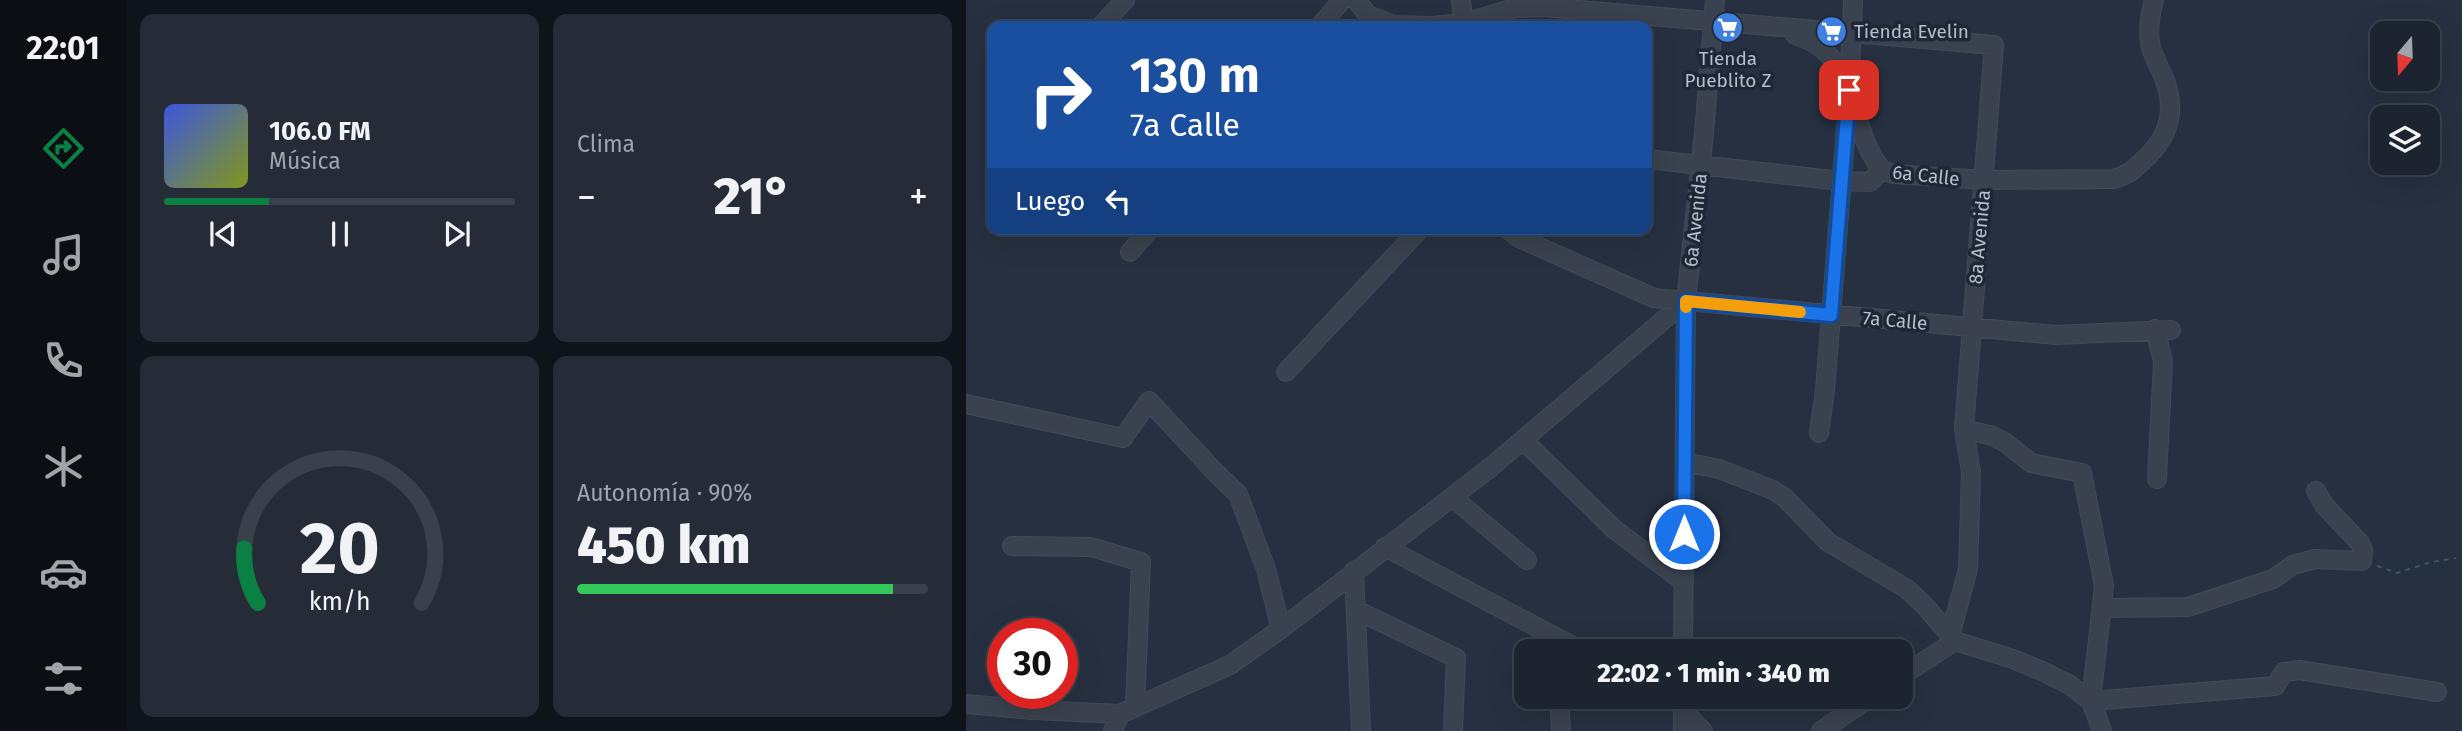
<!DOCTYPE html>
<html lang="es">
<meta charset="utf-8">
<style>
body{margin:0;font-family:"Fira Sans",sans-serif;background:#252c38;color:#f1f3f6;height:100vh;display:flex;flex-direction:column;font-size:26px;white-space:nowrap}
*{box-sizing:border-box;margin:0}
p{font-size:23px;color:#a0a4ab}
.icon{flex:none;width:38px;height:38px;fill:none;stroke:currentColor;stroke-width:2;stroke-linecap:round;stroke-linejoin:round}
.map{position:relative;flex:1;overflow:hidden}
.sheet{display:flex;flex-direction:column;gap:14px;padding:14px;background:#0f141a;width:840px}
.sheet>*{flex:none}
.hud{position:absolute;left:21px;top:21px;width:665px;height:214px;border-radius:14px;box-shadow:0 7px 28px #0002,0 0 0 2px #3a414c;background:#1a4fa0;color:#fff;overflow:hidden}
.needle{width:46px;rotate:199deg}
.buttons{position:absolute;left:1404px;top:21px;display:grid;gap:14px}
.buttons a{display:grid;place-items:center;width:70px;height:70px;border-radius:14px;background:#1c2430;box-shadow:0 7px 28px #0002,0 0 0 2px #3a414c;font-size:35px}
.speed{position:absolute;left:21px;top:618px;display:flex;gap:14px;font-size:35px;font-weight:700;text-align:center}
.speed>*{display:grid;place-content:center;width:91px;height:91px;border-radius:50%;background:#1c2430;box-shadow:0 7px 28px #0002,0 0 0 2px #3a414c;line-height:1}
.speed .limit{border:10px solid #d22;background:#fff;color:#111}
.pin{position:absolute;display:grid;place-items:center;width:60px;height:60px;color:#fff;margin:-30px;border-radius:14px;box-shadow:0 4px 10px #0006}
.me{position:absolute;width:77px;margin:-38px;rotate:0deg;stroke-linejoin:round;filter:drop-shadow(0 0 5px #0008)}
.turn{display:flex;align-items:center;gap:24px;height:147px;padding:0 28px;font-size:32px}
.turn .icon{width:91px;height:91px;stroke-width:2.5}
.turn b{display:block;font-size:49px;line-height:60px}
.then{display:flex;align-items:center;height:66px;padding:0 28px;background:#0003;gap:14px;font-size:26px}
.big{font-size:52px;font-weight:800;line-height:1.1}
.sheet .widget{flex:1;display:flex;flex-direction:column;justify-content:center;gap:10px;min-width:0;padding:0 24px;border-radius:14px;background:#252c38}
.sheet .dial{align-items:center;gap:0}
.dial svg{height:182px;overflow:visible;fill:none;stroke:#3a414c;stroke-width:7;stroke-linecap:round;text-anchor:middle}
.dial text{fill:#f1f3f6;stroke:none}
.song{display:flex;align-items:center;gap:21px}
.cover{width:84px;height:84px;border-radius:10px;background:linear-gradient(135deg,hsl(230 70% 55%),hsl(70 70% 35%))}
.played{height:7px;border-radius:4px;background:linear-gradient(90deg,#0b8043 30%,#3a414c 30%)}
.keys{display:flex;justify-content:space-around;direction:ltr}
.heat{display:flex;justify-content:space-between;align-items:center;font-size:38px;direction:ltr}
.charge{height:10px;border-radius:5px;background:linear-gradient(90deg,#34c759 90%,#3a414c 0)}
.sheet .tiles{flex:1;display:grid;gap:14px;grid-template-columns:repeat(2,1fr)}
.trip{position:absolute;left:548px;top:639px;width:399px;height:70px;border-radius:14px;background:#1c2430;box-shadow:0 7px 28px #0002,0 0 0 2px #3a414c;font-weight:800;line-height:70px;text-align:center}
main{display:flex;flex:1;min-height:0}
.menu{display:flex;flex-direction:column;width:126px;justify-content:space-around;align-items:center;background:#0b0e13;color:#a0a4ab}
.menu .icon{width:49px;height:49px}
.menu .active{color:#0b8043}
.menu b{font-size:32px;color:#f1f3f6}
.map>svg:first-child{display:block}
.lines{fill:none;stroke-linecap:round;stroke-linejoin:round}
.minor-casing{stroke:#434b59;stroke-width:20}
.path{stroke:#415658;stroke-width:2;stroke-dasharray:5 5;stroke-linecap:butt}
.minor{stroke:#3a424f;stroke-width:18}
.route-casing{stroke:#114b97;stroke-width:18}
.route{stroke:#1a73e8;stroke-width:12}
.slow{stroke:#f59e0b;stroke-width:12}
.labels{text-anchor:middle;stroke-width:7;stroke-linejoin:round;paint-order:stroke}
.poi-label{font-size:19px;fill:#b6beca;stroke:#1e2735;text-anchor:start}
.street-label{font-size:19px;fill:#b6beca;stroke:#1e2735}
</style>
<main>
<nav class="menu">
<b>22:01</b>
<svg class="icon active" aria-label="directions" viewBox="0 0 24 24"><path d="M12 3l9 9-9 9-9-9zM9 14v-3h6M13 9l2 2-2 2"/></svg>
<svg class="icon" aria-label="music" viewBox="0 0 24 24"><path d="M9 18V5l10-2v13"/><circle cx="6" cy="18" r="3"/><circle cx="16" cy="16" r="3"/></svg>
<svg class="icon" aria-label="phone" viewBox="0 0 24 24"><path d="M5 4h4l2 5-3 2q2 4 5 5l2-3 5 2v4C11 20 4 13 5 4z"/></svg>
<svg class="icon" aria-label="climate" viewBox="0 0 24 24"><path d="M12 3v18M4 7l16 10M4 17L20 7"/></svg>
<svg class="icon" aria-label="car" viewBox="0 0 24 24"><path d="M5 17H2v-5l4-1 3-4h7l3 4 3 1v5h-3M9 17h6M6 11h13"/><circle cx="7" cy="17" r="2"/><circle cx="17" cy="17" r="2"/></svg>
<svg class="icon" aria-label="filters" viewBox="0 0 24 24"><path d="M4 7h16M4 17h16"/><circle cx="9" cy="7" r="2"/><circle cx="15" cy="17" r="2"/></svg>
</nav>
<section class="sheet">
<div class="tiles">
<div class="widget">
<div class="song"><i class="cover"></i><div><b>106.0 FM</b><p>Música</p></div></div>
<div class="played"></div>
<div class="keys"><svg class="icon" aria-label="previous" viewBox="0 0 24 24"><path d="M18 5L8 12l10 7zM5 5v14"/></svg><svg class="icon" aria-label="pause" viewBox="0 0 24 24"><path d="M8 5v14M16 5v14"/></svg><svg class="icon" aria-label="next" viewBox="0 0 24 24"><path d="M6 5l10 7-10 7zM19 5v14"/></svg></div>
</div>
<div class="widget"><p>Clima</p>
<div class="heat"><a>−</a><b class="big">21°</b><a>+</a></div>
</div>
<div class="widget dial"><svg viewBox="0 0 100 80">
<path d="M14 69A42 42 0 1 1 86 69"/>
<path d="M14 69A42 42 0 0 1 8 45" stroke="#0b8043"/>
<text x="50" y="56" font-size="32" font-weight="700">20</text>
<text x="50" y="72" font-size="11">km/h</text>
</svg></div>
<div class="widget"><p>Autonomía · 90%</p><b class="big">450 km</b><div class="charge"></div></div>
</div>
</section>
<div class="map">
<svg width="1496" height="731" viewBox="0 0 1496 731">
<rect width="100%" height="100%" fill="#263040"/>
<g class="lines">
<defs>
<path id="minor" d="M 390,0 L 402,15 L 428,25 L 466,26 L 498,23 L 549,8 L 577,7 L 1028,45 L 998,429 L 1005,472 L 1002,569 L 984,636
M 495,0 L 498,26
M 135,26 L 159,0
M 354,26 L 376,0
M 829,35 C 895,54 880,128 916,170
M 681,159 L 875,181 L 904,182 L 916,170
M 916,170 L 928,174 L 1018,180 L 1147,179 C 1164,175 1169,168 1182,156 C 1204,134 1210,108 1198,78 C 1194,68 1188,58 1185,48 C 1181,32 1184,15 1188,0
M 542,229 L 553,238 L 688,298 L 1090,335 L 1205,330
M 164,252 L 184,229
M 1189,329 L 1197,361 L 1191,479
M 320,372 L 454,229
M 0,404 L 157,438 L 183,401 L 250,473 L 272,494 L 300,569 L 315,629
M 998,429 L 1027,436 L 1040,443 L 1065,463 L 1116,473 L 1138,586 L 1125,701 L 1136,731
M 853,433 L 859,390 L 883,90 L 887,0
M 557,440 L 648,529 L 718,582
M 719,462 L 753,469 L 807,490 L 819,498 L 862,542 L 941,589 L 959,606 L 989,641 L 1047,659 L 1076,671 L 1104,685 L 1125,701 L 1309,686 L 1318,672 L 1333,670 L 1471,692
M 486,497 L 561,560
M 46,546 L 125,547 L 175,562 L 169,707
M 419,547 L 616,651
M 388,571 L 395,731
M 1137,608 L 1222,607 L 1307,579 L 1327,565 L 1349,559 L 1396,561 L 1397,550 L 1394,543 L 1358,505 L 1350,491
M 390,610 L 490,658 L 487,731
M 717,651 L 720,301 L 738,133 L 749,0
M 934,677 L 989,641
M 593,696 L 595,731
M 0,704 L 67,710 L 154,714 L 264,665 L 315,629 L 525,467 L 720,301
M 717,711 L 737,731
M 147,731 L 154,714
M 717,731 L 717,696
M 855,731 L 906,696"/>
</defs>
<use href="#minor" class="minor-casing"/>
<path class="path" d="M 1411,566 L 1431,573 L 1465,562 L 1490,558"/>
<use href="#minor" class="minor"/>
</g>
<g class="lines">
<defs>
<path id="route" d="M 718,534 L 720,301 L 865,315 L 883,90"/>
</defs>
<use href="#route" class="route-casing"/>
<use href="#route" class="route"/>
<path class="slow" d="M 720,307 L 720,301 L 834,312"/>
</g>
<defs>
<symbol id="supermarket-disc" viewBox="-11 -11 22 22"><circle r="9.5" fill="#3f7fe0" stroke="#1e2735"/><path d="M-6-5.5h2.5l.6 2H6L4.5 2H-2.5L-4.4-4H-6ZM-1.5 3.2a1.3 1.3 0 1 0 .1 0ZM3 3.2a1.3 1.3 0 1 0 .1 0Z" fill="#fff"/></symbol>
</defs>
<g fill-rule="evenodd">
<use href="#supermarket-disc" x="744" y="10" width="35" height="35"/>
<use href="#supermarket-disc" x="848" y="14" width="35" height="35"/>
</g>
<g class="labels">
<g class="poi-label">
<text x="888" y="38">Tienda Evelin</text>
<text x="762" y="65" text-anchor="middle">Tienda<tspan x="762" dy="22">Pueblito Z</tspan></text>
</g>
<g class="street-label">
<text transform="translate(960 175) rotate(6)" y="7">6a Calle</text>
<text transform="translate(729 220) rotate(-84)" y="7">6a Avenida</text>
<text transform="translate(1013 237) rotate(-85)" y="7">8a Avenida</text>
<text transform="translate(929 320) rotate(5)" y="7">7a Calle</text>
</g>
</g>
</svg>
<div class="buttons">
<a><svg class="needle" viewBox="-14 -14 28 28"><path d="M0-13l5 13h-10z" fill="#e53935"/><path d="M0 13l5-13h-10z" fill="#a0a4ab"/></svg></a>
<a><svg class="icon" aria-label="layers" viewBox="0 0 24 24"><path d="M12 4l9 5-9 5-9-5zM3 14l9 5 9-5"/></svg></a>
</div>
<div class="speed"><div class="limit">30</div></div>
<div class="pin" style="left:883px;top:90px;background:#d93025"><svg class="icon" aria-label="arrive" viewBox="0 0 24 24"><path d="M6 21V4h12l-3 4 3 4H6"/></svg></div>
<svg class="me" style="left:718px;top:534px" viewBox="-20 -20 40 40"><circle r="17" fill="#1a73e8" stroke="#fff" stroke-width="3"/><path d="M0-11L8 9 0 5-8 9z" fill="#fff"/></svg>
<div class="trip">22:02 · 1 min · 340 m</div>
<div class="hud">
<div class="turn"><svg class="icon" aria-label="right" viewBox="0 0 24 24"><path d="M7 20v-9h11M14 6l5 5-5 5"/></svg><div><b>130 m</b>7a Calle</div></div>
<div class="then">Luego<svg class="icon" aria-label="left" viewBox="0 0 24 24"><path d="M17 20v-9H6M10 6l-5 5 5 5"/></svg></div>
</div>
</div>
</main>
